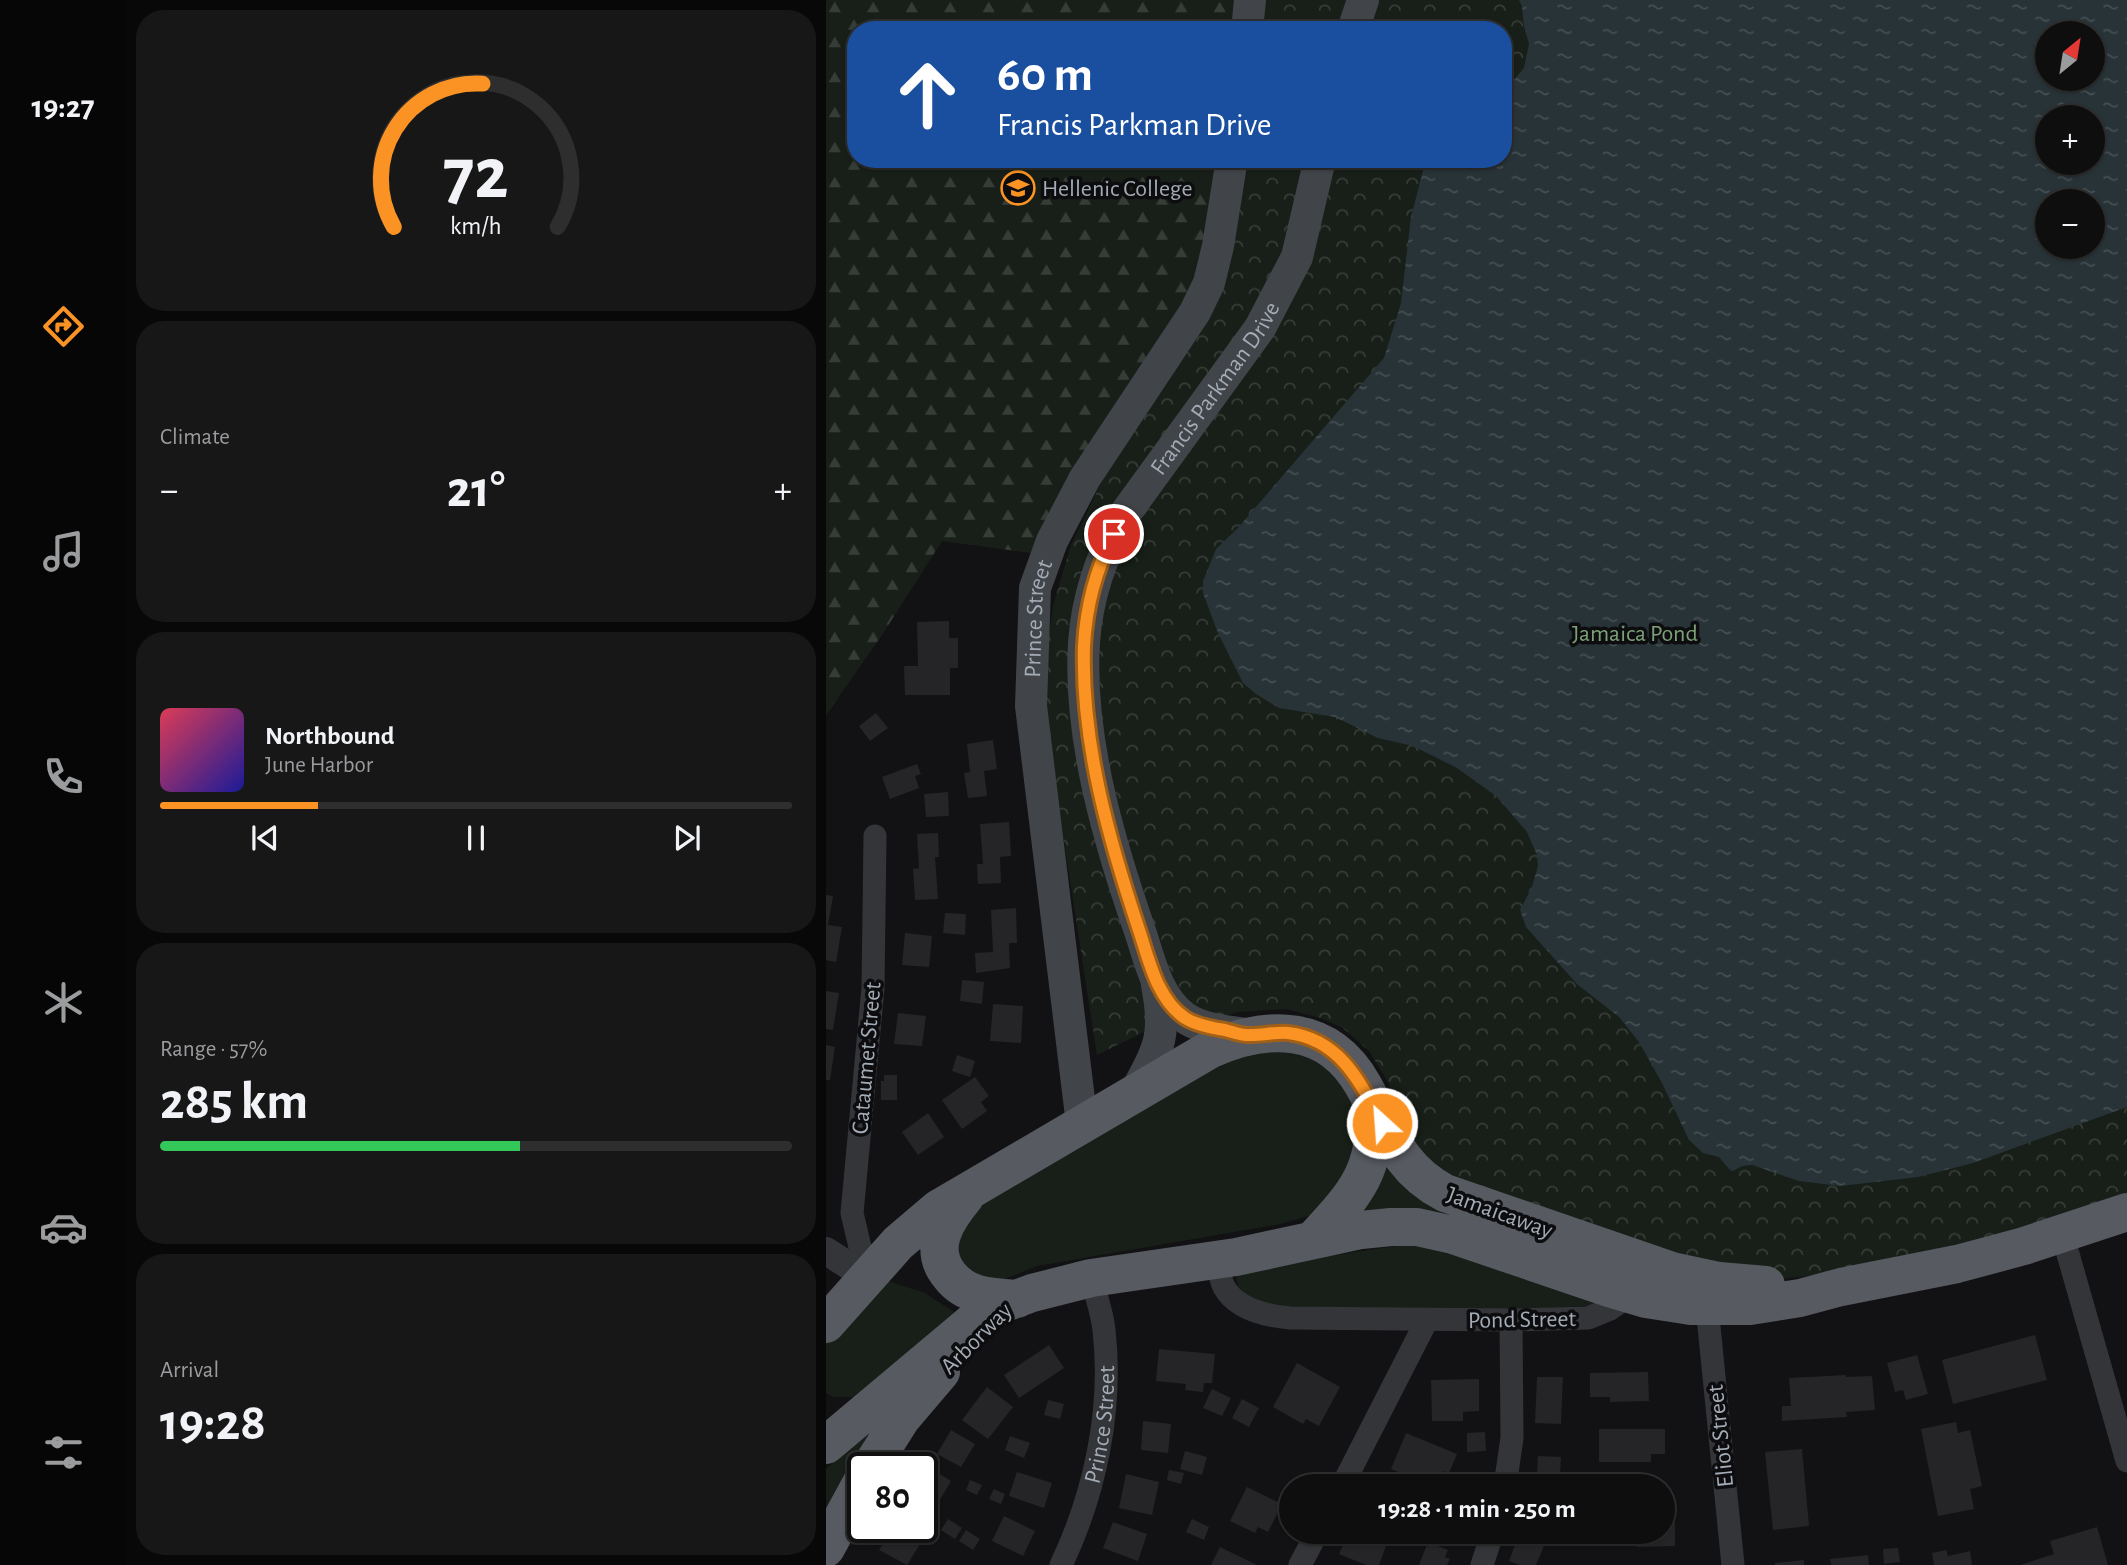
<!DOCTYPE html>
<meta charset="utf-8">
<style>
body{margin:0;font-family:"Alegreya Sans",sans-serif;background:#171718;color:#f1f3f6;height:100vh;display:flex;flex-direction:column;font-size:26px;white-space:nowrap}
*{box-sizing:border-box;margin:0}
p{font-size:23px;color:#9b9c9e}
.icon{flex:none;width:38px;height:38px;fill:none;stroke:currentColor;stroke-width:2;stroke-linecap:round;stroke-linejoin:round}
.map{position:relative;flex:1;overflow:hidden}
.panel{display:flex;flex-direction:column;gap:10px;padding:10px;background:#080808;width:700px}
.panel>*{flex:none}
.hud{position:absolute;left:21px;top:21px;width:665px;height:147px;border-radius:28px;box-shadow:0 2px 5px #0004,0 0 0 2px #2e2e2f;background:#1a4fa0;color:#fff;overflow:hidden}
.needle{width:46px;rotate:30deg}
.buttons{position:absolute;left:1209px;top:21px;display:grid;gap:14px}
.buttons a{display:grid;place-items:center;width:70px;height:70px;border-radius:50%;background:#0e0e0f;box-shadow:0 2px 5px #0004,0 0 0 2px #2e2e2f;font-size:35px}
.speed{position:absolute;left:21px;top:1452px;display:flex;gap:14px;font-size:35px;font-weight:700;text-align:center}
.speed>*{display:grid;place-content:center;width:91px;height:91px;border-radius:50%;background:#0e0e0f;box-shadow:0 2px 5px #0004,0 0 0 2px #2e2e2f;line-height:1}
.speed .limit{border:4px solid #111;border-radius:10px;background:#fff;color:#111}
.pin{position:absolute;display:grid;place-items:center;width:60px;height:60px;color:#fff;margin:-30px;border:4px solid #fff;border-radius:50%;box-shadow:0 2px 7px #0007}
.me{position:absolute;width:77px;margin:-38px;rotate:334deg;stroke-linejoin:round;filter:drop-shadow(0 0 5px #0008)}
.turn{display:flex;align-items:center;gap:24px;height:147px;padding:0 35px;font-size:32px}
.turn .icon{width:91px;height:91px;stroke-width:2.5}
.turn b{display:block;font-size:49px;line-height:60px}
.big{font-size:52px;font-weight:700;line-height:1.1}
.panel .card{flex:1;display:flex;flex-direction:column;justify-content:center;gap:10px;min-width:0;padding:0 24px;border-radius:28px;background:#171718}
.panel .dial{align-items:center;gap:0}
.dial svg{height:182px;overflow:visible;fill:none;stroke:#2e2e2f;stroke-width:7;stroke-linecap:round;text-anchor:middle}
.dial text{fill:#f1f3f6;stroke:none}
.song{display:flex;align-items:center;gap:21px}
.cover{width:84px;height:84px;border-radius:10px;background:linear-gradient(135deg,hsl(350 70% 55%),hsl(240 70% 35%))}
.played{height:7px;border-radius:4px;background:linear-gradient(90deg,#fa9323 25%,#2e2e2f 25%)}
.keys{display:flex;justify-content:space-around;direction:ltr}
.heat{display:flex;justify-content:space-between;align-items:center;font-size:38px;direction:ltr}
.charge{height:10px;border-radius:5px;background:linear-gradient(90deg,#34c759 57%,#2e2e2f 0)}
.trip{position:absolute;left:453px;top:1474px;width:396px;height:70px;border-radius:35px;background:#0e0e0f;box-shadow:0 2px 5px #0004,0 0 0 2px #2e2e2f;font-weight:700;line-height:70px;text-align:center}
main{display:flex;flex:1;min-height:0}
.tabs{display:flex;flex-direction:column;width:126px;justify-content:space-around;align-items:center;background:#060606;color:#9b9c9e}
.tabs .icon{width:49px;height:49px}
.tabs .active{color:#fa9323}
.tabs b{font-size:32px;color:#f1f3f6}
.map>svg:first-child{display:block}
.grass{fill:#181f18}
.forest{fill:url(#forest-firs)}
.park{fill:url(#park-crowns);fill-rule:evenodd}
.water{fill:url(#water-ripples);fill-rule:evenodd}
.building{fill:#252528}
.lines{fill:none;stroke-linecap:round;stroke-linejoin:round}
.minor{stroke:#333539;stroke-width:23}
.tertiary{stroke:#333539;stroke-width:28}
.secondary{stroke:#414449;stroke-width:32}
.trunk{stroke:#575a61;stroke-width:38}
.route-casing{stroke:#a26017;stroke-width:18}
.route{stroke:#fa9323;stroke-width:12}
.labels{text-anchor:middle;stroke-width:7;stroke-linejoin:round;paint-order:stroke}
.poi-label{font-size:24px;fill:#a3abb5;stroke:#0d0d0f;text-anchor:start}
.street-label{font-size:24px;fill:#a3abb5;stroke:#0d0d0f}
.park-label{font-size:24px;fill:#7ca178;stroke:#0d0d0f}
</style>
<main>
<nav class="tabs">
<b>19:27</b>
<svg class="icon active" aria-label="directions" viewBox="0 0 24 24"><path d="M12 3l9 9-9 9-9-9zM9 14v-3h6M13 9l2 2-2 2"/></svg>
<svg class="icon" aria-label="music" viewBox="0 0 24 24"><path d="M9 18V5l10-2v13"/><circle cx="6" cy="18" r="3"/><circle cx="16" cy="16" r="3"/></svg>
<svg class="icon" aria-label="phone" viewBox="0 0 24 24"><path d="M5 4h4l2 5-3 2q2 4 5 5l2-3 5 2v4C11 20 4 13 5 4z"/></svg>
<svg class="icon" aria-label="climate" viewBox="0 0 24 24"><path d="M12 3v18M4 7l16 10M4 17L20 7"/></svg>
<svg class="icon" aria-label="car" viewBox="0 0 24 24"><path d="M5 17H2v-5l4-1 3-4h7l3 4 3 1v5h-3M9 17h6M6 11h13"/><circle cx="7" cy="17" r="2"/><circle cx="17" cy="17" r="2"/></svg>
<svg class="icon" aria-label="filters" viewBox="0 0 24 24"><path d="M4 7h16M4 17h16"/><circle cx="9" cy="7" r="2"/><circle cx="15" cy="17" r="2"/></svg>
</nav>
<section class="panel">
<div class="card dial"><svg viewBox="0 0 100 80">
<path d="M14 69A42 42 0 1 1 86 69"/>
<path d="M14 69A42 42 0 0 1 53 6" stroke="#fa9323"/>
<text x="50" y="56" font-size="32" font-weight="700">72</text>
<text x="50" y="72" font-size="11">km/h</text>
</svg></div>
<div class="card"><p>Climate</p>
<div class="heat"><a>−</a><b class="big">21°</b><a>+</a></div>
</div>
<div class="card">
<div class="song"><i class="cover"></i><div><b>Northbound</b><p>June Harbor</p></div></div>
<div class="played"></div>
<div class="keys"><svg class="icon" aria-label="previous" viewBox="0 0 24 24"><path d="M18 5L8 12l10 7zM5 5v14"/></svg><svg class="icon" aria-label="pause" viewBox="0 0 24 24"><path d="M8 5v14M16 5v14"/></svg><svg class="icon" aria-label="next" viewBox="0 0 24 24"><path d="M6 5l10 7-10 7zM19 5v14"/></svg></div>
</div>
<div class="card"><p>Range · 57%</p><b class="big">285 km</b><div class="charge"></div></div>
<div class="card"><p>Arrival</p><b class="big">19:28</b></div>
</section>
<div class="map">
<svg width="1301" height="1565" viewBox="0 0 1301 1565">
<defs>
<pattern id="forest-firs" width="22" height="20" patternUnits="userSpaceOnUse" patternTransform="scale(1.75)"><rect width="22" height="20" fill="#181f18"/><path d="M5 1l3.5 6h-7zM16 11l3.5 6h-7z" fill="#363d37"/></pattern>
<pattern id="park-crowns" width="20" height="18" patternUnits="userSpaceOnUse" patternTransform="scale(1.75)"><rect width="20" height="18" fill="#181f18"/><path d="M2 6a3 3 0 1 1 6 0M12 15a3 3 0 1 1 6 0" fill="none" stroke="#363d37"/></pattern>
<pattern id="water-ripples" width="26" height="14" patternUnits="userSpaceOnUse" patternTransform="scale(1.75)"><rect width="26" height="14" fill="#283338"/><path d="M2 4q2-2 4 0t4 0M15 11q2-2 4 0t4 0" fill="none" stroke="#444e53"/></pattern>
</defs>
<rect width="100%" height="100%" fill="#121214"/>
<path class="grass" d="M 452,1043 L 506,1070 L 531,1108 L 535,1149 L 489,1214 L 455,1224 L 211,1266 L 174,1281 L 141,1276 L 124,1234 L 131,1220 L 407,1056 Z
M 561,1166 L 829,1282 L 539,1212 L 538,1208 Z
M 592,1243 L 767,1299 L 766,1304 L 759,1306 C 682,1311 605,1310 528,1308 C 500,1308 462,1311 436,1303 C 423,1298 408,1289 411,1274 L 418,1268 Z
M 62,1281 L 99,1293 L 128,1312 L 33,1397 L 8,1397 L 0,1393 L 0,1336 Z
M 39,1433 L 40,1438 L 0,1508 L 0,1469 Z"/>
<path class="forest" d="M 0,0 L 410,0 L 408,30 L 30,30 L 30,159 L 397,159 L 379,245 L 364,291 L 212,554 L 116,541 L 56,635 L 0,715 Z"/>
<path class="park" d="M 439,0 L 1301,0 L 1301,1193 L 1254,1212 L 1088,1257 L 996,1274 L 954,1279 L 894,1270 L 611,1172 L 576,1125 L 562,1082 L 543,1051 L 517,1028 L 495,1018 L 460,1009 L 411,1012 L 392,1019 L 369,1014 L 318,1032 L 271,1055 L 220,725 L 222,644 L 227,606 L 245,545 L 283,467 L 354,362 L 405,261 L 423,159 L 677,159 L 677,30 L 436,30 ZM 1222,33 L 1267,33 L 1267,79 L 1222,79 ZM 1222,117 L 1267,117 L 1267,163 L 1222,163 ZM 1222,201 L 1267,201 L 1267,247 L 1222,247 Z"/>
<path class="water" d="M 693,0 L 1301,0 L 1301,1107 L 1147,1163 L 1092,1177 L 1014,1186 L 973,1181 L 926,1165 L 916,1166 L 907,1171 L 904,1170 L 893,1157 L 877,1153 L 863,1140 L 836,1083 L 813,1042 L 793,1017 L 751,984 L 700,927 L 694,910 L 706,887 L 712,866 L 711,855 L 701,832 L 670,796 L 631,768 L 587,746 L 552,738 L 509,717 L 453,708 L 430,694 L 417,683 L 392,633 L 377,593 L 377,581 L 390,549 L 411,529 L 558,358 L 575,303 L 585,217 L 600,159 L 677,159 L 677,93 L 698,68 L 703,44 L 698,26 L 696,6 ZM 1222,33 L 1267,33 L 1267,79 L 1222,79 ZM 1222,117 L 1267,117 L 1267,163 L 1222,163 ZM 1222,201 L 1267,201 L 1267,247 L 1222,247 Z"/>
<path class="building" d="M 123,621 L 123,638 L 132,638 L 132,668 L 124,668 L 124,695 L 79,695 L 78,666 L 92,666 L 91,622 Z
M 50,713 L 62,728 L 44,741 L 33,726 Z
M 167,740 L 171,769 L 158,771 L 161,796 L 142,798 L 138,773 L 144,772 L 141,744 Z
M 91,764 L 95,774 L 89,776 L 93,788 L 64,799 L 56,777 Z
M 122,792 L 123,816 L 100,817 L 98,794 Z
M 183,822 L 185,856 L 174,857 L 175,883 L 152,884 L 151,864 L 157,864 L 154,824 Z
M 112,833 L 113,857 L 109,857 L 112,899 L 89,900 L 87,869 L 93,868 L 91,834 Z
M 0,895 L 7,896 L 2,925 L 16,927 L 10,962 L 0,960 Z
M 190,908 L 191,943 L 183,943 L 184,968 L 150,973 L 149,953 L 167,952 L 165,910 Z
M 119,913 L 140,914 L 139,935 L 117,933 Z
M 79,933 L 106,936 L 103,967 L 76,965 Z
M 136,980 L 158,982 L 156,1004 L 134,1001 Z
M 0,991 L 13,993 L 7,1030 L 0,1029 Z
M 167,1004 L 197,1006 L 195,1043 L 164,1041 Z
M 72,1013 L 100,1016 L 96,1046 L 68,1044 Z
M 0,1045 L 9,1047 L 4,1080 L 0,1080 Z
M 131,1055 L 149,1061 L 144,1077 L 126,1071 Z
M 58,1075 L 71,1075 L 71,1100 L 55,1100 L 55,1081 L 58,1081 Z
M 149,1077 L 163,1096 L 155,1102 L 161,1111 L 136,1129 L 116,1100 Z
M 102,1113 L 118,1137 L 92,1155 L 76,1132 Z
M 1209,1335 L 1221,1380 L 1127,1404 L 1116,1360 Z
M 223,1345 L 238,1368 L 193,1398 L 178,1375 Z
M 333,1349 L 389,1354 L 386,1383 L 378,1383 L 377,1392 L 359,1390 L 360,1384 L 330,1381 Z
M 1091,1355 L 1102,1394 L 1080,1400 L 1077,1390 L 1069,1392 L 1061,1363 Z
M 471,1363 L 514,1387 L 493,1426 L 480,1419 L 477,1424 L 447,1407 Z
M 822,1372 L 823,1401 L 784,1402 L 784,1397 L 764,1397 L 764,1373 Z
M 1020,1375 L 1020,1377 L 1046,1376 L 1049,1410 L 1020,1412 L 1021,1417 L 956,1421 L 956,1406 L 965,1406 L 963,1378 Z
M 711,1377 L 737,1377 L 735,1424 L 709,1423 Z
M 653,1379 L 653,1411 L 637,1412 L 637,1421 L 606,1421 L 605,1380 Z
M 161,1387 L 187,1407 L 162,1439 L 136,1420 Z
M 386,1389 L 405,1398 L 396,1416 L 377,1408 Z
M 416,1399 L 433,1408 L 423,1427 L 406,1418 Z
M 222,1400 L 238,1404 L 234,1419 L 218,1415 Z
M 317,1421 L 345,1424 L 342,1453 L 315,1450 Z
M 1130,1422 L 1132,1433 L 1144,1430 L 1156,1486 L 1144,1489 L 1148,1509 L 1112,1516 L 1095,1429 Z
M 773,1429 L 839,1429 L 839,1454 L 825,1454 L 825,1462 L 773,1462 Z
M 125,1430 L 149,1444 L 135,1467 L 111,1454 Z
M 659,1432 L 660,1451 L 641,1452 L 641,1433 Z
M 580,1433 L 631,1454 L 623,1473 L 618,1471 L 612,1486 L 606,1486 L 565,1469 Z
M 184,1436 L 204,1443 L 198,1458 L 179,1450 Z
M 976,1449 L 983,1526 L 947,1530 L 939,1452 Z
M 359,1451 L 381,1457 L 376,1475 L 354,1469 Z
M 712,1456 L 735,1457 L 734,1474 L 711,1473 Z
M 93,1461 L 125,1481 L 108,1510 L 96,1503 L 96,1468 L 89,1468 Z
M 343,1470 L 358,1473 L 355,1484 L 341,1480 Z
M 191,1472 L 226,1483 L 218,1508 L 183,1496 Z
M 300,1474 L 333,1482 L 326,1515 L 293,1508 Z
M 562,1479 L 577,1486 L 559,1486 Z
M 144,1480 L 156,1485 L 151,1495 L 140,1490 Z
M 421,1487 L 456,1504 L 442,1532 L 432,1527 L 429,1533 L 404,1521 Z
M 168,1489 L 179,1494 L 175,1504 L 163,1499 Z
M 849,1510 L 849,1546 L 811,1547 L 811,1531 L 836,1531 L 836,1511 Z
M 178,1516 L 209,1531 L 197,1556 L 166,1541 Z
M 122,1519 L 136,1528 L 129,1539 L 115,1530 Z
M 366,1519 L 383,1527 L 378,1540 L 360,1532 Z
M 287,1522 L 321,1534 L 312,1561 L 277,1548 Z
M 1271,1527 L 1282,1565 L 1194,1565 L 1228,1554 L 1224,1541 Z
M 55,1528 L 85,1528 L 99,1536 L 81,1565 L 53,1550 L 58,1542 L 49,1537 Z
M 140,1530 L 154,1539 L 147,1550 L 133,1541 Z
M 523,1531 L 544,1531 L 541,1538 L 560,1546 L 553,1565 L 540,1565 L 513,1554 Z
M 694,1531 L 720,1541 L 710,1565 L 694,1565 L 683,1561 Z
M 602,1542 L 622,1550 L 619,1557 L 624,1559 L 621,1565 L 593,1565 Z
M 394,1547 L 431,1565 L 385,1565 Z
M 1072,1548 L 1074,1562 L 1058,1564 L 1057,1549 Z
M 1120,1550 L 1122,1556 L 1144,1551 L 1146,1565 L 1108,1565 L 1106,1553 Z
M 1042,1555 L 1043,1565 L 1005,1565 L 1004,1559 Z
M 978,1560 L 978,1565 L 949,1565 L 949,1563 Z"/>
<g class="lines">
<g class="minor">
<path d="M 1236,1233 L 1301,1461"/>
<path d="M 391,1260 C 393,1269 394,1279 398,1287 C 411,1310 441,1316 464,1318 L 685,1320 L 762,1318 L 784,1309 L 804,1295"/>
<path d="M 41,1277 L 26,1213 L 47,988 L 49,836"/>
<path d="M 881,1307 L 907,1565"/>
<path d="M 516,1486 L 601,1320"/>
<path d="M 679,1486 L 686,1438 L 685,1320"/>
<path id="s1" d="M 235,1565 C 269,1494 287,1409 278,1330 C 276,1312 270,1295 265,1278"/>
<path d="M 474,1565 L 492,1531"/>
<path d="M 656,1565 L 667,1531"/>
</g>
<path class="tertiary" d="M 0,1251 L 41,1277"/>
<g class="secondary">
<path d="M 421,30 L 424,0"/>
<path d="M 527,30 L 537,0"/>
<path id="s2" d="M 424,1035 C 404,1031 375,1030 358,1017 C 332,998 324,962 315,934 C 284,845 252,738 258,643 C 261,597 275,558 296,518 L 434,328 L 471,257 L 494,159"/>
<path d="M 309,1093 C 333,1048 341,1037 331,985"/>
<path id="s3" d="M 256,1124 L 205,706 L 209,588 L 226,541 L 259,478 L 369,312 L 383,283 L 392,246 L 406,159"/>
</g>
<path class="trunk" d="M 139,1197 C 120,1220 101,1249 124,1276 C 131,1285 141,1291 152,1294 C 164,1297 178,1298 191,1299
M 487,1240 C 528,1195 550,1174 549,1109
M 0,1324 L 72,1243 L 112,1209 L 383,1050 C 441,1024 502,1023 537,1085 C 562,1129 571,1168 619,1193 L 846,1271 L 893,1281 L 940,1285
M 0,1445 L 150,1319 L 179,1303 L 206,1293 L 265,1278 L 410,1257 L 535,1230 L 565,1227 L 591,1227 L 627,1235 L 783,1288 L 820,1299 L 865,1306 L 924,1306 L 974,1298 L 1015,1287 L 1131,1264 L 1198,1246 L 1301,1212
M 44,1468 L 75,1419 L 115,1372
M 0,1548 L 37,1480"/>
</g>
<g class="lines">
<defs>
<path id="route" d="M 288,534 C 270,569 260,606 258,646 C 255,742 283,840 313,930 C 323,960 331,999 359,1018 C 370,1025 386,1028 399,1030 C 407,1032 417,1036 425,1035 C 437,1035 449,1032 462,1033 C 514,1039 534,1082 556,1123"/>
</defs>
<use href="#route" class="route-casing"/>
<use href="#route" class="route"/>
</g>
<defs>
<symbol id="university-ring" viewBox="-11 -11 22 22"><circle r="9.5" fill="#0d0d0f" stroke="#fa9323" stroke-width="1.5"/><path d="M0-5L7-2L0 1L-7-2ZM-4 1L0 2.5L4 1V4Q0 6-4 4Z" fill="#fa9323"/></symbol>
</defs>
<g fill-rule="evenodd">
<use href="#university-ring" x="173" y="169" width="38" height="38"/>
</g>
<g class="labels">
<g class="poi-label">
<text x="216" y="196">Hellenic College</text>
</g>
<g class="street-label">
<text dy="8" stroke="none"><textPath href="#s2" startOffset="754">Francis Parkman Drive</textPath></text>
<text dy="8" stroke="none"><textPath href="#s3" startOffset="509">Prince Street</textPath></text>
<text transform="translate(40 1058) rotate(-85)" y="8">Cataumet Street</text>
<text transform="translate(674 1212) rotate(20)" y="8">Jamaicaway</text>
<text transform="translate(696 1319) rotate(-1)" y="8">Pond Street</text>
<text transform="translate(150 1338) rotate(-45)" y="8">Arborway</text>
<text dy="8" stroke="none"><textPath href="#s1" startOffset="147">Prince Street</textPath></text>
<text transform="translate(894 1436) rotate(-96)" y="8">Eliot Street</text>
</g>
<g class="park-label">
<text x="809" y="641">Jamaica Pond</text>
</g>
</g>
</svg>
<div class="buttons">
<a><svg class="needle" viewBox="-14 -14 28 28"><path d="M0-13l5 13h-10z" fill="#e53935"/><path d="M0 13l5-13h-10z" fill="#9b9c9e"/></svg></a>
<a>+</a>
<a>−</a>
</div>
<div class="speed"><div class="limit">80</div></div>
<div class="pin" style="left:288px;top:534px;background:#d93025"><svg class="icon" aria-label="arrive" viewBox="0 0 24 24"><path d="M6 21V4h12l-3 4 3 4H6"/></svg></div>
<svg class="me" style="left:556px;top:1123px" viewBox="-20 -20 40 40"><circle r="17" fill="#fa9323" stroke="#fff" stroke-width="3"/><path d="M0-11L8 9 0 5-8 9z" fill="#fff"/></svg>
<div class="trip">19:28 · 1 min · 250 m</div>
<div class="hud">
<div class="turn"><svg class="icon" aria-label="ahead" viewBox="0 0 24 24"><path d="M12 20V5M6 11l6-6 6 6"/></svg><div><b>60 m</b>Francis Parkman Drive</div></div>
</div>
</div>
</main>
